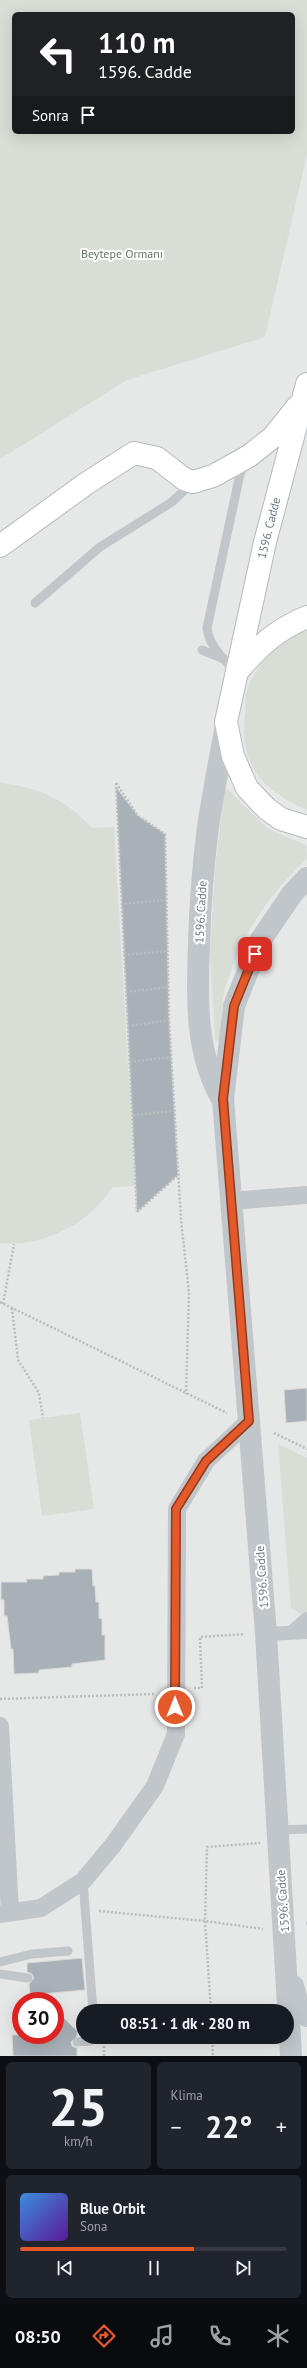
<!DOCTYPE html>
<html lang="tr">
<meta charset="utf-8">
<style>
body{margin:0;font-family:"PT Sans",sans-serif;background:#20242c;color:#f1f3f6;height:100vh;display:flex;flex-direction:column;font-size:15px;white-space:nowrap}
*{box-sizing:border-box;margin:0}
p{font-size:13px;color:#9ea1a6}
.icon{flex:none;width:22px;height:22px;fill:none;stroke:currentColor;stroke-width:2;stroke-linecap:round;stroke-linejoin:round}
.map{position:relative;height:2056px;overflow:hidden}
.panel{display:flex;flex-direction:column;gap:6px;padding:6px;background:#0d0f14;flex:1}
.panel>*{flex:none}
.banner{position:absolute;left:12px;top:12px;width:283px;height:122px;border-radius:6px;box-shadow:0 4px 16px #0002;background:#202124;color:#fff;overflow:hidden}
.speed{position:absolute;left:12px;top:1992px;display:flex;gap:8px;font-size:20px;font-weight:700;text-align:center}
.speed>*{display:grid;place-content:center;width:52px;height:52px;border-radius:50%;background:#171b24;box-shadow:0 4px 16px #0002;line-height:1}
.speed .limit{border:6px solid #d22;background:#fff;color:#111}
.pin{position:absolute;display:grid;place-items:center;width:34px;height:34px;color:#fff;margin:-17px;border-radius:8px;box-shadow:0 2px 6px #0006}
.me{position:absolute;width:44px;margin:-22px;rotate:0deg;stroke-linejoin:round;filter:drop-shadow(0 0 3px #0008)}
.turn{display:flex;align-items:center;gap:14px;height:84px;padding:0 20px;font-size:18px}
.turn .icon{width:52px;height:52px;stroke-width:2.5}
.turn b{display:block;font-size:28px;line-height:34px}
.then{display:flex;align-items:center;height:38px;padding:0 20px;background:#0003;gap:8px;font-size:15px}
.big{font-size:30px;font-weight:600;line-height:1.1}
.panel .tile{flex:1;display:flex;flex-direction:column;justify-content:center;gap:6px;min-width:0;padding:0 14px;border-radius:6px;background:#20242c}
.panel .dial{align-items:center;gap:0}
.dial b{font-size:52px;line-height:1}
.song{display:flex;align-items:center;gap:12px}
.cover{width:48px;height:48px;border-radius:6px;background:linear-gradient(135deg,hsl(210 70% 55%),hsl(270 70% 35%))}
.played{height:4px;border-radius:2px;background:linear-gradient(90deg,#e4592a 65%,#363941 65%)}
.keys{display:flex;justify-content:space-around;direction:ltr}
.heat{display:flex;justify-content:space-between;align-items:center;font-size:22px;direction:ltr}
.panel .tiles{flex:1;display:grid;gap:6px;grid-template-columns:1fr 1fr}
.tile:last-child{grid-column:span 2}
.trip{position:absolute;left:76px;top:2004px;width:218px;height:40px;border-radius:20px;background:#171b24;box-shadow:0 4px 16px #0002;font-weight:600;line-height:40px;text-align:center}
.tabs{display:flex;height:64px;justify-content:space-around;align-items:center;background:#090b0e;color:#9ea1a6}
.tabs .icon{width:28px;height:28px}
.tabs .active{color:#e4592a}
.tabs b{font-size:18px;color:#f1f3f6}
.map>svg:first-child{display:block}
.built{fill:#e6e7e7;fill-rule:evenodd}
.green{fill:#d8ddd5;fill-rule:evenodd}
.building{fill:#a8b1b7;stroke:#dadad8}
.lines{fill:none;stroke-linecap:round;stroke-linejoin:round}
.secondary-casing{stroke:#b4b9be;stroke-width:24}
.path{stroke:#b9bdc0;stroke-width:2.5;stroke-dasharray:2 2;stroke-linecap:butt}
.service{stroke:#c1c6ca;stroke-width:9}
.pedestrian{stroke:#c1c6ca;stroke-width:14}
.minor{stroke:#c1c6ca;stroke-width:18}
.tertiary{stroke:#c1c6ca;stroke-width:22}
.secondary{stroke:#fff;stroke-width:22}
.route-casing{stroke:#943a1b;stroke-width:10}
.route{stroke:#e4592a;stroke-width:7}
.labels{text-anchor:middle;stroke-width:4;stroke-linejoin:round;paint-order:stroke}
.park-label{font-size:12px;fill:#667962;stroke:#fff}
.street-label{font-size:12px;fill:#677887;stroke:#fff}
</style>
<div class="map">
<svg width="307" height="2056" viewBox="0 0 307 2056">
<rect width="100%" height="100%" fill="#f8f8f6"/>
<path class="built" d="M 0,0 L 307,0 L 307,2056 L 0,2056 ZM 14,14 L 293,14 L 293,132 L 14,132 ZM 21,2001 L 55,2001 L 55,2035 L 21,2035 ZM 83,2011 L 287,2011 L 287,2037 L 83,2037 Z"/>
<path class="green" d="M 0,0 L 307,0 L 307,154 L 265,337 L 127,380 L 0,459 ZM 14,14 L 293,14 L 293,132 L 14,132 Z
M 307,627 L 307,810 C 262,790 239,766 245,714 C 246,707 245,697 247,690 C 256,662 283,641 307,627 Z
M 0,783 C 37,786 68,801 92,828 L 114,827 L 135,1186 L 113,1187 C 88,1224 45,1247 0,1243 Z
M 225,787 L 268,829 L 306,845 L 307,859 C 268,894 237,941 224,993 C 221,1008 221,1026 220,1042 L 215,1040 L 210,952 L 215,869 Z
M 80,1413 L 94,1509 L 42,1516 L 29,1420 Z
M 278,1444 L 307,1458 L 307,1618 L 291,1608 Z"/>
<path class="building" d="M 116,787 L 138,816 L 165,834 L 169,1020 L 178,1175 L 137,1212 Z
M 307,1388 L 307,1421 L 286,1423 L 284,1390 Z
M 75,1569 L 92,1569 L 93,1586 L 95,1586 L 96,1602 L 99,1602 L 99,1618 L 102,1619 L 102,1635 L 105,1635 L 105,1660 L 72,1664 L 72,1667 L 39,1670 L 39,1673 L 14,1674 L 13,1649 L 11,1649 L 7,1616 L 4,1616 L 4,1600 L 1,1600 L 1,1582 L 27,1582 L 26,1579 L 43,1579 L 43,1576 L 59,1575 L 59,1572 L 75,1572 Z
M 82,1958 L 85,1990 L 30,1995 L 29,1984 L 34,1978 L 32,1974 L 27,1972 L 27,1963 Z
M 55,2009 L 77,2031 L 77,2036 L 71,2042 L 72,2046 L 77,2048 L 77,2056 L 13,2056 L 12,2035 L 55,2035 Z"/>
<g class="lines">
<defs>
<path id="secondary" d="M 307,384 L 265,542 L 226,722 L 233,756 L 247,788 L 267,809 L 281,819 L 307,827
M 0,546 L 87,483 L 134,453 L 157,458 L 184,479 L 193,482 L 213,476 L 249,456 L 273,437 L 297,407
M 237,672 C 259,646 276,630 307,617"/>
</defs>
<use href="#secondary" class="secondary-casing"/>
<path class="path" d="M 116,783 L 138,816 L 165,834 L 169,1020 L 181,1220 L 189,1293 L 186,1394
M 116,783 L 137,1212
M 121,904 L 166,900
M 124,955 L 167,951
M 126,992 L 168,987
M 128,1026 L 169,1020
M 130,1062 L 171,1057
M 133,1115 L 174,1111
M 137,1212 L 178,1175
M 0,1302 L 227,1413
M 3,1304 L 14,1244
M 12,1308 L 18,1360 L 39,1393 L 43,1418
M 274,1433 L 307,1449
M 194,1688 L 202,1688 L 200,1637 L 245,1634
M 0,1699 L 154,1694
M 99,1911 L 205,1921 L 263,1929
M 306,1923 L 307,1923
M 211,2011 L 205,1921 L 207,1847 L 260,1843
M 212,2037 L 213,2056
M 104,2046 L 104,2056"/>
<path class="service" d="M 35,603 L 100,547 L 172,502 L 192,483
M 202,650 L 224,659
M 235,671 C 223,658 209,646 207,628 L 240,474 L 245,462
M 277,1830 L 307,1829
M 83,1881 L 93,2011
M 0,1962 L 32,1954 L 68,1951
M 0,1974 L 28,1978
M 77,2042 L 90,2041 L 94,2037"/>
<path class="pedestrian" d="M 292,1632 L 307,1619
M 266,1634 L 307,1632"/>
<path class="minor" d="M 230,1201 L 307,1195
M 0,1726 L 10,1912
M 0,1914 L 41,1908 L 83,1881 L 113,1845 L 155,1786 L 176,1734 L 177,1509 L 206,1461 L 249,1421"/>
<path class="tertiary" d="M 222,1099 C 195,1053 197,996 199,945 C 200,905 203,866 208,827 C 213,793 220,759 226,725
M 293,1986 L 297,2000 L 307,2016
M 291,2056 L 266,1634 L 223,1099 L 234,1006 L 260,941 L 292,894 L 307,878"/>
<use href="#secondary" class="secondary"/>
</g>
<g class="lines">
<defs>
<path id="route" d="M 175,1707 L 176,1509 L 206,1461 L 249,1421 L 223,1099 L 234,1006 L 255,954"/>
</defs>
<use href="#route" class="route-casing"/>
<use href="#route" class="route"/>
</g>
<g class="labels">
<g class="park-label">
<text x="122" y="258">Beytepe Ormanı</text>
</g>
<g class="street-label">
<text transform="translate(269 528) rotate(-76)" y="4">1596. Cadde</text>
<text transform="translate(201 912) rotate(-87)" y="4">1596. Cadde</text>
<text transform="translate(262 1577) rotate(-94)" y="4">1596. Cadde</text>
<text transform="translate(283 1901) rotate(-94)" y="4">1596. Cadde</text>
</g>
</g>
</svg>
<div class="speed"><div class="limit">30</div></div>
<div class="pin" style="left:255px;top:954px;background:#d93025"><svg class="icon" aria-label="arrive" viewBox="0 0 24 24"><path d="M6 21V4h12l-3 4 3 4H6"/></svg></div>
<svg class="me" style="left:175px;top:1707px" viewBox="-20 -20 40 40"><circle r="17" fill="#e4592a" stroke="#fff" stroke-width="3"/><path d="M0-11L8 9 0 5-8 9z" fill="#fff"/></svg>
<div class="trip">08:51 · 1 dk · 280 m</div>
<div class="banner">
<div class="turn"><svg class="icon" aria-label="left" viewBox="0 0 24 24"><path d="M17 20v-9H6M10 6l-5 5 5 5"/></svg><div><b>110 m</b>1596. Cadde</div></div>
<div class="then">Sonra<svg class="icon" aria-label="arrive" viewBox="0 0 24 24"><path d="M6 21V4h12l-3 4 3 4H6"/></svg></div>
</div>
</div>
<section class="panel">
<div class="tiles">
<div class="tile dial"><b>25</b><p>km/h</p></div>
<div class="tile"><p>Klima</p>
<div class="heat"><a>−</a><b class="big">22°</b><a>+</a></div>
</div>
<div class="tile">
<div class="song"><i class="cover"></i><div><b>Blue Orbit</b><p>Sona</p></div></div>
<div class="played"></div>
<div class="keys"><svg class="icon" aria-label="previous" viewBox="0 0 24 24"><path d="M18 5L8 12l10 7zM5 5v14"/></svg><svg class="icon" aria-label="pause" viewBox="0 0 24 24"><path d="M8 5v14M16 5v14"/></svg><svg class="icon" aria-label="next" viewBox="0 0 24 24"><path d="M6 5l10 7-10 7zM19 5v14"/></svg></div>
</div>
</div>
</section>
<nav class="tabs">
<b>08:50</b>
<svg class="icon active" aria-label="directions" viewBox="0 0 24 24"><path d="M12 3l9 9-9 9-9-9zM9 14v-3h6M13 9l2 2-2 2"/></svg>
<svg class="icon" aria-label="music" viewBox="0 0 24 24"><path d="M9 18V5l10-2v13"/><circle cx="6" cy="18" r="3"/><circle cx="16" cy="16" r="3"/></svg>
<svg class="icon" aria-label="phone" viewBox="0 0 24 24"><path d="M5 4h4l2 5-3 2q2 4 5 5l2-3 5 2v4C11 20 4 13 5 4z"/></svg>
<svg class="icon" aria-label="climate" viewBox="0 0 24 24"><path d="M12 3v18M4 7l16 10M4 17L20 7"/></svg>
</nav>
